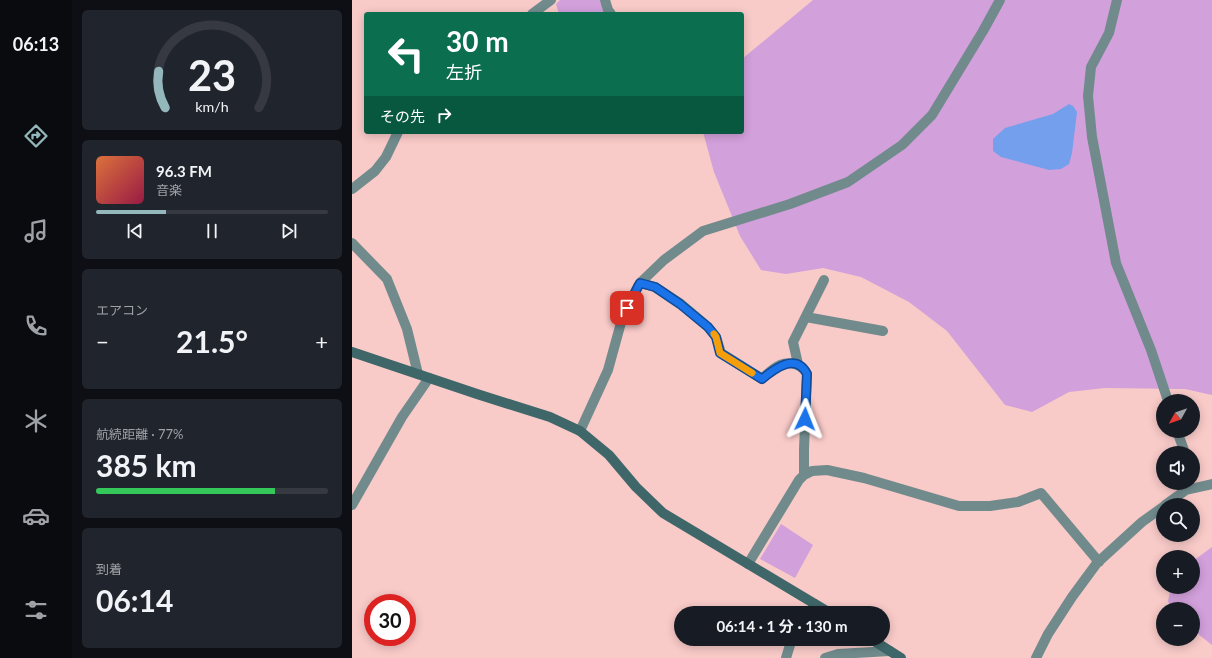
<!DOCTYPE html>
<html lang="ja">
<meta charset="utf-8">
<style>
body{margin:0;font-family:Lato,"Noto Sans JP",sans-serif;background:#20242c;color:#f1f3f6;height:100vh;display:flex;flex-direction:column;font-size:15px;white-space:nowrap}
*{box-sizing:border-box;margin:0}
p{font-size:13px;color:#9ea1a6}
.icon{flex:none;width:22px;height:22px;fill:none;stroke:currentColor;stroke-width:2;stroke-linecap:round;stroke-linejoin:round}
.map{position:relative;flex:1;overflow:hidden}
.panel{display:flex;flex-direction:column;gap:10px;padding:10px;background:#0d0f14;width:280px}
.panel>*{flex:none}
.banner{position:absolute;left:12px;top:12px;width:380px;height:122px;border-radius:4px;box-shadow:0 2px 10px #0003;background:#0b6e4f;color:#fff;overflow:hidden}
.needle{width:26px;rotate:230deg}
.fabs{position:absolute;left:804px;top:394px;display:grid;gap:8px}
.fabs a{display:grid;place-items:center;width:44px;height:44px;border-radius:50%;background:#171b24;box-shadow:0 2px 10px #0003;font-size:20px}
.speed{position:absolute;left:12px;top:594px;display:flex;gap:8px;font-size:20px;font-weight:700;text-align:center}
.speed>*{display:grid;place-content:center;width:52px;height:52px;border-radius:50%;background:#171b24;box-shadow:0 2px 10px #0003;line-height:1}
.speed .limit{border:6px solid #d22;background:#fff;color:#111}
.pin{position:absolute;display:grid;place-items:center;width:34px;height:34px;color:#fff;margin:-17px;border-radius:8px;box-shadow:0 2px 6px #0006}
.me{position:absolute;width:44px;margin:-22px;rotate:2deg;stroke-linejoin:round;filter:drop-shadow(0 0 3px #0008)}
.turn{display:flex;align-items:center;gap:14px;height:84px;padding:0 16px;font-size:18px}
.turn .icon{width:52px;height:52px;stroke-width:2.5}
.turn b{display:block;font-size:28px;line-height:34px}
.then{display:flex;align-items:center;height:38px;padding:0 16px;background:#0003;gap:8px;font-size:15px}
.big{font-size:30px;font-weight:700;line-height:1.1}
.panel .widget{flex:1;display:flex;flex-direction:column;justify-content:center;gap:6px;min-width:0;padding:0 14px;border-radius:6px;background:#20242c}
.panel .dial{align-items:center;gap:0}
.dial svg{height:104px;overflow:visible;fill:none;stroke:#363941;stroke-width:7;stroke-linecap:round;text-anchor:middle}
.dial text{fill:#f1f3f6;stroke:none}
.song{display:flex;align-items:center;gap:12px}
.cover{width:48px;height:48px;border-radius:6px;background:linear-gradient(135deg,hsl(20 70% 55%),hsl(340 70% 35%))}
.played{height:4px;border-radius:2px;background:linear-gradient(90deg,#93b7bb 30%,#363941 30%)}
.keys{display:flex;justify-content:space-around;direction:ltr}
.heat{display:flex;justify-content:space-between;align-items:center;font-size:22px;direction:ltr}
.charge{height:6px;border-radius:3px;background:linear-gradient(90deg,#34c759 77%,#363941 0)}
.trip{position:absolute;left:322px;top:606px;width:216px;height:40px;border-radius:20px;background:#171b24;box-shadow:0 2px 10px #0003;font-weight:700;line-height:40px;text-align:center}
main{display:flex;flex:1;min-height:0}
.menu{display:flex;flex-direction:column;width:72px;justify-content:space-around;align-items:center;background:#090b0e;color:#9ea1a6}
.menu .icon{width:28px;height:28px}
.menu .on{color:#93b7bb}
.menu b{font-size:18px;color:#f1f3f6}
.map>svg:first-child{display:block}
.green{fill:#d2a0db}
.water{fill:#739fed}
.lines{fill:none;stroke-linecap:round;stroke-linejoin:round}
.street{stroke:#718b8d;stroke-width:10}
.secondary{stroke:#3f6769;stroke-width:10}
.route-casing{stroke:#114b97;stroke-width:10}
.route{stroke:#1a73e8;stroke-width:7}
.slow{stroke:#f59e0b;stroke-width:7}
</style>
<main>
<nav class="menu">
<b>06:13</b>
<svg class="icon on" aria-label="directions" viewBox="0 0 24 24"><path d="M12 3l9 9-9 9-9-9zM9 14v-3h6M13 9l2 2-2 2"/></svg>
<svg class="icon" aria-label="music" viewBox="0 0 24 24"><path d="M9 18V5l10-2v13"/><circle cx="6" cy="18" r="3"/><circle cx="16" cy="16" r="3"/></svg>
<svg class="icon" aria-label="phone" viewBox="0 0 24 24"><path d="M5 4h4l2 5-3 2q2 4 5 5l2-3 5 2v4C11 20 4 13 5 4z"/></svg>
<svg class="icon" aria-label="climate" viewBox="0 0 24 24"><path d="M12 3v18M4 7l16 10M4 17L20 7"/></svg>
<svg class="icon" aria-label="car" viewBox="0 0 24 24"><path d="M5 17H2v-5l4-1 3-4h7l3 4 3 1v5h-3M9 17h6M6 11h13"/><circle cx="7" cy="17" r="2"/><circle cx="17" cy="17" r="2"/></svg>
<svg class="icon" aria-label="filters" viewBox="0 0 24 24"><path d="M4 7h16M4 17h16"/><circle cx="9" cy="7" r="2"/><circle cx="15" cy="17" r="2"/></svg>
</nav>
<section class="panel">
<div class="widget dial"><svg viewBox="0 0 100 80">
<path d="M14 69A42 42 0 1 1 86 69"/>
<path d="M14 69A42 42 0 0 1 9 41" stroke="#93b7bb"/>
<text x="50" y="56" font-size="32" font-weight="700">23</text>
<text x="50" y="72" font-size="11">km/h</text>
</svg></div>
<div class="widget">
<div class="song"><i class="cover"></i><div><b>96.3 FM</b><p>音楽</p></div></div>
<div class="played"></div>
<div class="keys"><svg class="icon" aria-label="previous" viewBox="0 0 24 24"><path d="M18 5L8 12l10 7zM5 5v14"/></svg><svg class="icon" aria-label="pause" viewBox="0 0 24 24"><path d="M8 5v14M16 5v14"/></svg><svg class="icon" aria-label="next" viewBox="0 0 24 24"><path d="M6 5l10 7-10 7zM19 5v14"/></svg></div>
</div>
<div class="widget"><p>エアコン</p>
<div class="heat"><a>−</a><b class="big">21.5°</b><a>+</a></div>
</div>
<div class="widget"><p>航続距離 · 77%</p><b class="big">385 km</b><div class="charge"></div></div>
<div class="widget"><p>到着</p><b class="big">06:14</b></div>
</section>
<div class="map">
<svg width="860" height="658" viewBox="0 0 860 658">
<rect width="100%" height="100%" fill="#f8cac8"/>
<path class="green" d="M 208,0 L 248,0 L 253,14 L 207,14 L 204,4 Z
M 461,0 L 860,0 L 860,395 L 833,389 L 753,388 L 717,392 L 680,412 L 653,405 L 595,331 L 557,302 L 509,277 L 471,268 L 434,274 L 409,270 L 388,236 L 362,172 L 351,132 L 390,132 L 390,59 Z
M 429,524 L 461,545 L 443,578 L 408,559 Z
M 860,547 L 860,645 L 841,630 L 841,609 L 819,609 L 816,601 L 819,587 L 841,587 L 841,561 Z"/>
<path class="water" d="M 717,104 L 721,106 L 725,112 L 720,153 L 717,164 L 709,169 L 697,170 L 649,157 L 641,151 L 641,139 L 653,128 L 701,114 Z"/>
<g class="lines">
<path class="street" d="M 253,0 L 256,10 L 259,14
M 765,0 L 757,33 L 739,67 L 736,96 L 740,137 L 764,263 L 799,350 L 816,401
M 180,14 L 199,0
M 0,189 L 23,171 L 34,157 L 46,132
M 0,243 L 35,279 L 55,329 L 66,374
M 288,283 L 303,287 L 329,304 L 356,327 L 364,337 L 369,353 L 410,379 C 415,374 421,368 428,365 C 438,361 450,364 455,374 L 452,449 L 452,475
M 454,317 L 531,331
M 446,364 L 441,342 L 472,280
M 228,431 L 256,370 L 270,319 L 286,286 L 288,283 L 312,260 L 351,231 L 438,204 L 496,182 L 550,145 L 580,115 L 631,31 L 648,0
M 825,431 L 833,453
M 834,490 L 860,484
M 0,505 L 50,417 L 77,378
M 813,505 L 834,490 L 837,483
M 396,564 L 447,480 L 452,475 L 460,471 L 475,470 L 512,478 L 607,506 L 638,506 L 666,502 L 689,493 L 747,562
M 458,613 L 463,604
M 434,658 L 438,645 L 441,639
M 473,658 L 486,654 L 538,651
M 684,658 L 696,634 L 720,597 L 745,563 L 790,522 L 811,507"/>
<path class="secondary" d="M 0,352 L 125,394 L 198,417 L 228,431 L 257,455 L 284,487 L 311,513 L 478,613
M 519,639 L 549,658"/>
</g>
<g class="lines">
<defs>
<path id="route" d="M 275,308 L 288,283 L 303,287 L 328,304 L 356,327 L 364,337 L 368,353 L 410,379 C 422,369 444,352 455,374 L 453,419"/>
</defs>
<use href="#route" class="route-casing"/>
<use href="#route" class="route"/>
<path class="slow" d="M 362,334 L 364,337 L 368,353 L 400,373"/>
</g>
</svg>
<div class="fabs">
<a><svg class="needle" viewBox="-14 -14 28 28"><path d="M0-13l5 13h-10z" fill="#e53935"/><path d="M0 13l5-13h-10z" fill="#9ea1a6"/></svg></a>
<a><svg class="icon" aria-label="sound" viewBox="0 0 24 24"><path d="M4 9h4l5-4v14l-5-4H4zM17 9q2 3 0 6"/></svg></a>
<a><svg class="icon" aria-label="search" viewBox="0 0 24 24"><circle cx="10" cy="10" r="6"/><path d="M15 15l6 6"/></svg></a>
<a>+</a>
<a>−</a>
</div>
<div class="speed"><div class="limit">30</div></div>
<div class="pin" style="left:275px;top:308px;background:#d93025"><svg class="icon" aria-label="arrive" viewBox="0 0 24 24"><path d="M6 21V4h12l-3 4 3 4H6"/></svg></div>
<svg class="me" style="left:453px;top:419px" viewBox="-20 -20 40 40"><path d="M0-17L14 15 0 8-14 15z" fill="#1a73e8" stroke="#fff" stroke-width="4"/></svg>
<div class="trip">06:14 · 1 分 · 130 m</div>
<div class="banner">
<div class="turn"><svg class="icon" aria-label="left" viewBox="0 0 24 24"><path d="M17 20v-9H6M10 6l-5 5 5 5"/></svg><div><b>30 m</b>左折</div></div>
<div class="then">その先<svg class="icon" aria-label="right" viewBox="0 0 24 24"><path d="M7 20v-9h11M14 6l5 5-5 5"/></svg></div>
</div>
</div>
</main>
